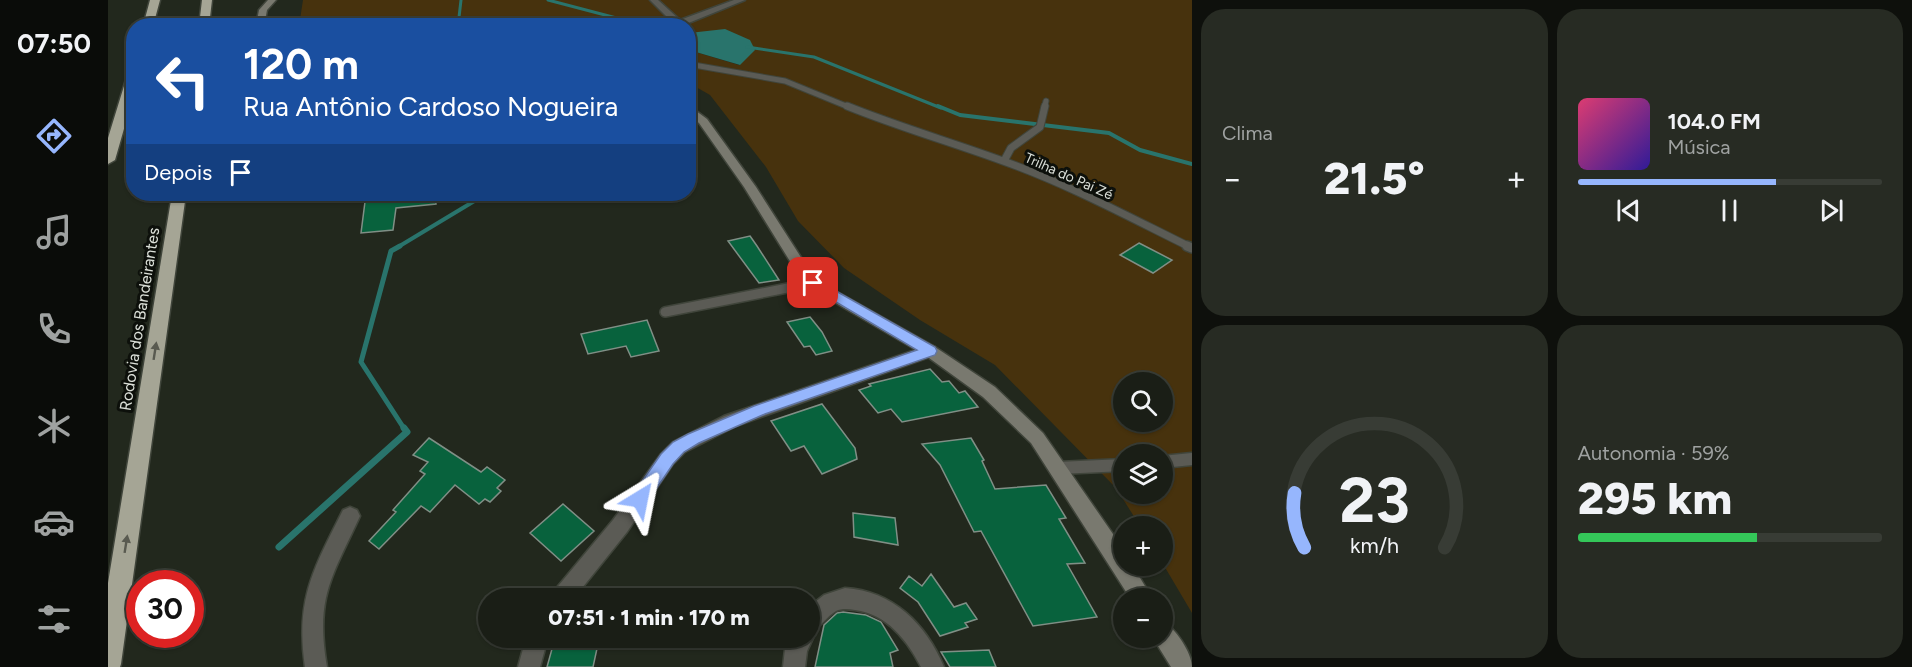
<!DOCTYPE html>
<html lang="pt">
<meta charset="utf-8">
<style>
body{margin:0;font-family:Figtree,sans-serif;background:#272b23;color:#f1f3f6;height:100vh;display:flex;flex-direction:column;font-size:22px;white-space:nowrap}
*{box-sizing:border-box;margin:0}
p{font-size:20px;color:#9fa2a1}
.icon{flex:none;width:33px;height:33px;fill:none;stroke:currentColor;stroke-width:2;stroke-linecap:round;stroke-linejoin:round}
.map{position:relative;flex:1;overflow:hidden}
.details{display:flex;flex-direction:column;gap:9px;padding:9px;background:#0e100c;width:720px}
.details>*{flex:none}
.top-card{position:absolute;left:18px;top:18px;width:570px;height:183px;border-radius:24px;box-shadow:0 2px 4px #0004,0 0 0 2px #383c35;background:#1a4fa0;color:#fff;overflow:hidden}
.tools{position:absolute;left:1005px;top:372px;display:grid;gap:12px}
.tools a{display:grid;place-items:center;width:60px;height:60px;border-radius:50%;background:#1a1e16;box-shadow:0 2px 4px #0004,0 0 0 2px #383c35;font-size:30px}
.speed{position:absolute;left:18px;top:570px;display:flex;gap:12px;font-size:30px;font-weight:700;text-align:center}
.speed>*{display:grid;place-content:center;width:78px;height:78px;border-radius:50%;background:#1a1e16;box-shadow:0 2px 4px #0004,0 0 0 2px #383c35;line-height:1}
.speed .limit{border:9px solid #d22;background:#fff;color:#111}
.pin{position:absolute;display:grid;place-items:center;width:51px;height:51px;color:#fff;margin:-26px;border-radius:12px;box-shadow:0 3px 9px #0006}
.me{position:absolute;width:66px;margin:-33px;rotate:35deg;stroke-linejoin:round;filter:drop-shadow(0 0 4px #0008)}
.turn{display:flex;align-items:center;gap:21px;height:126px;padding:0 18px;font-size:27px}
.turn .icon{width:78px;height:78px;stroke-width:2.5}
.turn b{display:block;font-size:42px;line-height:51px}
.then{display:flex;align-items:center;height:57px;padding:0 18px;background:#0003;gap:12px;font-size:22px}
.big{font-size:45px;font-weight:800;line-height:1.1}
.details .card{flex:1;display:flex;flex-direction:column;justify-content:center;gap:9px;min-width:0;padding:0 21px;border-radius:24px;background:#272b23}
.details .dial{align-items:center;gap:0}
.dial svg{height:156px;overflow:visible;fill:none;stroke:#383c35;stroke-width:7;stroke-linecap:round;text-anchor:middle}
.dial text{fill:#f1f3f6;stroke:none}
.song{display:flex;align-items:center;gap:18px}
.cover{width:72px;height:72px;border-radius:9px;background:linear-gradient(135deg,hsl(340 70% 55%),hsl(250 70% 35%))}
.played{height:6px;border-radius:3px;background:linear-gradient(90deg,#96b6fd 65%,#383c35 65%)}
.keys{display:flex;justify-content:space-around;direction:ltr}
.heat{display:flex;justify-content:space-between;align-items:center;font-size:33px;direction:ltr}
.charge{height:9px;border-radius:4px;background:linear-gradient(90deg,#34c759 59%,#383c35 0)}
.details .tiles{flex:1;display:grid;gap:9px;grid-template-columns:repeat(2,1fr)}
.trip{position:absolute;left:370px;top:588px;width:342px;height:60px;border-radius:30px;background:#1a1e16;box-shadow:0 2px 4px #0004,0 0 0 2px #383c35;font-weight:800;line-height:60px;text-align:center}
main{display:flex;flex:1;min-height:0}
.tab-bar{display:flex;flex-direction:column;width:108px;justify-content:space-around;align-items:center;background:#0a0c09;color:#9fa2a1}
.tab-bar .icon{width:42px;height:42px}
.tab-bar .active{color:#96b6fd}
.tab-bar b{font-size:27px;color:#f1f3f6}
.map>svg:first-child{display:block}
.green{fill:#47320d;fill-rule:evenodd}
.water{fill:#29746c}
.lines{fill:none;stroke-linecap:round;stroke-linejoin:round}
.stream-far3{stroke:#29746c;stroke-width:3}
.stream-far2{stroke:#29746c;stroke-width:4}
.stream-far1{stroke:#29746c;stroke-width:5}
.stream{stroke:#29746c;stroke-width:7}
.building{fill:#08623d;stroke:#808f86;stroke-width:1.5}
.service-far3-casing{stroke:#40453b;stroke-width:7}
.service-far2-casing{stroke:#40453b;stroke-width:9}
.service-far1-casing{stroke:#40453b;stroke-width:12}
.service-casing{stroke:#40453b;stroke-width:15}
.minor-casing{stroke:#40453b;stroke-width:3}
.secondary-casing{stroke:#40453b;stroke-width:3}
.motorway-casing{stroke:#40453b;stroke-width:3}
.service-far3{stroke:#5b5b55;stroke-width:5}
.service-far2{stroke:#5b5b55;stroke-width:7}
.service-far1{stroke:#5b5b55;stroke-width:9}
.service{stroke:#5b5b55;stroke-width:12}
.minor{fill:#5b5b55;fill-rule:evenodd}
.secondary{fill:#79796f;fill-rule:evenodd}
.motorway{fill:#a5a595;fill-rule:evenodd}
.oneway{fill:#595a50}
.route{fill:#96b6fd;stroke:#6276a4;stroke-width:1.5}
.labels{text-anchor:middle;stroke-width:6;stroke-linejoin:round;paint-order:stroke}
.far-street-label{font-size:14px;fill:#dce0d9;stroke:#0d100b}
.street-label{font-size:16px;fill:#dce0d9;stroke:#0d100b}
</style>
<main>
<nav class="tab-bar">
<b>07:50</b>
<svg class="icon active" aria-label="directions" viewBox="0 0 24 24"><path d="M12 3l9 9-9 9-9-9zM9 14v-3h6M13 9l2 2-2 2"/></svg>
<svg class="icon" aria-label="music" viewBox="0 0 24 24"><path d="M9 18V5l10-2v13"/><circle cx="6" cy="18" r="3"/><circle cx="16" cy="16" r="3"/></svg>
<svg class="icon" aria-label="phone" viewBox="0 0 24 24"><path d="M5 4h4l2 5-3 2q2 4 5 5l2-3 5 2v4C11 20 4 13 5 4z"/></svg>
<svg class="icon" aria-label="climate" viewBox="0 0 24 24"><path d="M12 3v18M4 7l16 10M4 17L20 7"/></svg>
<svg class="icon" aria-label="car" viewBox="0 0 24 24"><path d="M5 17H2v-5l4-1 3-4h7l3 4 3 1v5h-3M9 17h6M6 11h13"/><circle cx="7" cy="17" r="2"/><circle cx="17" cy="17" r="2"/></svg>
<svg class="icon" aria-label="filters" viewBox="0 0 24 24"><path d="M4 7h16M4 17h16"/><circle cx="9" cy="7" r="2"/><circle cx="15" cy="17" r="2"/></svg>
</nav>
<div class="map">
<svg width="1084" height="667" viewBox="0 0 1084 667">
<rect width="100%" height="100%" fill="#22281d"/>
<path class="green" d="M 195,0 L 1084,0 L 1084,613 L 1055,564 L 1054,526 L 1032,526 L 1008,488 L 887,365 L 812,320 L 736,268 L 690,221 L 658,167 L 602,95 L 581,83 L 581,50 L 631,65 L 637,59 L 586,31 L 581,33 L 580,26 L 191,26 ZM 1016,382 L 1054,382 L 1054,422 L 1016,422 ZM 1016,454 L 1054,454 L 1054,494 L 1016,494 Z"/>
<path class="water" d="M 617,29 L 642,40 L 647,50 L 632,65 L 581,50 L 581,33 Z"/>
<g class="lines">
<path class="stream-far3" d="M 440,0 L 539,26
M 350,26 L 353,0
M 639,47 L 706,57 L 833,108"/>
<path class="stream-far2" d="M 830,106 L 852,115 L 1001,133 L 1032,150 L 1084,164
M 290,247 L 378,194"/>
<path class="stream-far1" d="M 292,246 L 283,251 L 253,362 L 297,430"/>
<path class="stream" d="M 171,547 L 299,432 L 296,428"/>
</g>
<path class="building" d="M 258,194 L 327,194 L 328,204 L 288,208 L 285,230 L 253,233 Z
M 642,236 L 649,246 L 671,280 L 651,283 L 620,241 Z
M 1031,243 L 1064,260 L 1045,273 L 1012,255 Z
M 702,317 L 714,332 L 724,351 L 708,355 L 702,346 L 696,347 L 679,322 Z
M 539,320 L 551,351 L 523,357 L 518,346 L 480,354 L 473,334 Z
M 822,369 L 834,382 L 841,381 L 851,393 L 857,391 L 870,407 L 794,422 L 783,409 L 770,413 L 751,390 L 763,386 L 761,384 Z
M 714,404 L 747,448 L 749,459 L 714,474 L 696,446 L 683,451 L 663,421 Z
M 321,438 L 373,472 L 379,467 L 397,480 L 389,488 L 393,491 L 382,502 L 377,499 L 371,504 L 347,485 L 322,512 L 313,506 L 271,549 L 261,541 L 288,512 L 285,510 L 317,474 L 312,471 L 320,462 L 305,455 Z
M 863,438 L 876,460 L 874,461 L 887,489 L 938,485 L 958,518 L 951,519 L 977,563 L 959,564 L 989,617 L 925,626 L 873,531 L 866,532 L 832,465 L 814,444 Z
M 455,504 L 486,531 L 453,561 L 422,533 Z
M 745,513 L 787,518 L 790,545 L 746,537 Z
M 823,574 L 846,607 L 858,603 L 869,619 L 857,623 L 860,627 L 832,636 L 810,602 L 792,588 L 801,576 L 814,586 Z
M 735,612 L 758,615 L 773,622 L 790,650 L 782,653 L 785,667 L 707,667 L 716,625 L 729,613 Z
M 447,638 L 490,644 L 485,667 L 439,667 Z
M 881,650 L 888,667 L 842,667 L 833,652 Z"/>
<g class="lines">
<defs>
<path id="service-far3" d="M 580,64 L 677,81 L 743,108
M 936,108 L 938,101"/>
<path id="service-far2" d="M 739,106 C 791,127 843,142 895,161 C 960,184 1021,217 1082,247
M 896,161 L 903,148 L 932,127 L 937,106"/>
<path id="service-far1" d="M 1079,246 L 1084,248
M 557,312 L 705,283"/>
<path id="service" d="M 1054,462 L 1084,459
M 950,468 L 1016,465"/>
<path id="minor" d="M 542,0 L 550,0 L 572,20 L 626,0 L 637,0 L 573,26 L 560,26 L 565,23 Z
M 822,345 L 827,347 L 830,351 L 827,355 L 628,426 L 577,452 L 565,464 L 519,532 L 466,598 L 443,598 L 446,591 L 505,520 L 553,454 L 565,442 L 616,416 Z
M 242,507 L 249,510 L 252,516 C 224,577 207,597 219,667 L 197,667 C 187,599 206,568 235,510 Z
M 737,588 C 785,591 818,624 836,667 L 813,667 C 799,640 779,614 747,610 C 741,609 734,608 728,611 C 718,617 713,627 702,632 L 705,638 L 699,651 L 697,667 L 675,667 L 677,649 L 682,638 L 702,638 L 702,606 L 716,595 Z
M 418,638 L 440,638 L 432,667 L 410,667 Z"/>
<path id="secondary" d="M 160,0 L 168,0 L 159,10 L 156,26 L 148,26 L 151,10 Z
M 580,105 L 599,119 L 648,187 L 703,273 L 724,289 L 827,347 L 887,387 L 935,433 L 1016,550 L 1016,566 L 1025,566 L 1044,598 L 1022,598 L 923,443 L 875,397 L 817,355 L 714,295 L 693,279 L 636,187 L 591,123 L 580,114 Z
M 1054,621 C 1067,627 1084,653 1084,667 L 1063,667 L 1045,638 L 1054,638 Z"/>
<path id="motorway" d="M 42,0 L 52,0 L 45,26 L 35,26 Z
M 94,0 L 104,0 L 101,26 L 91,26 Z
M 26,70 L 26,94 L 7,160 L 0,164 L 0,138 L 20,73 Z
M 64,194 L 78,194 L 13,664 L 12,667 L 0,667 L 0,583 Z"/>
</defs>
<use href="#service-far3" class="service-far3-casing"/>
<use href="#service-far2" class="service-far2-casing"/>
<use href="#service-far1" class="service-far1-casing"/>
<use href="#service" class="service-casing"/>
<use href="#minor" class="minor-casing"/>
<use href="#secondary" class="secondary-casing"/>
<use href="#motorway" class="motorway-casing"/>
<use href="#service-far3" class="service-far3"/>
<use href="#service-far2" class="service-far2"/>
<use href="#service-far1" class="service-far1"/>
<use href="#service" class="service"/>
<use href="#minor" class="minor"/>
<use href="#secondary" class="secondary"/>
<use href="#motorway" class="motorway"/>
</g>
<defs><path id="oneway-solid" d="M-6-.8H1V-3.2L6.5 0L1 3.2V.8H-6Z" transform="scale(1.5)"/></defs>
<g class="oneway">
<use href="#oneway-solid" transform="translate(47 351) rotate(-81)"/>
<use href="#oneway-solid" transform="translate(18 544) rotate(-81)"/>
</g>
<path class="route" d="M 705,278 L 827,347 L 829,351 L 827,355 L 657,414 L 591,443 L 576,452 L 565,464 L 538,504 L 532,507 L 526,504 L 523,499 L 526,493 L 553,454 L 565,442 L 580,434 L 646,406 L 809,350 L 701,286 L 699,283 L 701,280 Z"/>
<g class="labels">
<g class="far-street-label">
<text transform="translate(961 176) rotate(24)" y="5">Trilha do Pai Zé</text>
</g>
<g class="street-label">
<text transform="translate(31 319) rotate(-81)" y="6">Rodovia dos Bandeirantes</text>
</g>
</g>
</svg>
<div class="tools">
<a><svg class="icon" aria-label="search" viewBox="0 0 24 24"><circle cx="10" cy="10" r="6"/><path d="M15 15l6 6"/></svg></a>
<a><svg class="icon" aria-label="layers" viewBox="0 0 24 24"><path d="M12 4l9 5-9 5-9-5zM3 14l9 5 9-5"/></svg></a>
<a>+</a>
<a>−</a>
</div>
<div class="speed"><div class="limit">30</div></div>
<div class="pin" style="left:705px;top:283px;background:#d93025"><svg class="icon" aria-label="arrive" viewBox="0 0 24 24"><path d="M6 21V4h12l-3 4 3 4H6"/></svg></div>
<svg class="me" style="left:532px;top:499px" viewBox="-20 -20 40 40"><path d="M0-17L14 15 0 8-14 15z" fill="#96b6fd" stroke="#fff" stroke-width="4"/></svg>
<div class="trip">07:51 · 1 min · 170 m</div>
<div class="top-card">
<div class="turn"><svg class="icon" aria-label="left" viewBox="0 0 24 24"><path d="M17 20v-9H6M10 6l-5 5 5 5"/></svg><div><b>120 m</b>Rua Antônio Cardoso Nogueira</div></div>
<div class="then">Depois<svg class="icon" aria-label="arrive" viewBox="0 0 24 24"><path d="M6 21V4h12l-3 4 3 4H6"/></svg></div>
</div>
</div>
<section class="details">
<div class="tiles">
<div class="card"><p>Clima</p>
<div class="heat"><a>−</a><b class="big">21.5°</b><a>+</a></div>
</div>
<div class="card">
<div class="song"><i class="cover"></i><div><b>104.0 FM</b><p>Música</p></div></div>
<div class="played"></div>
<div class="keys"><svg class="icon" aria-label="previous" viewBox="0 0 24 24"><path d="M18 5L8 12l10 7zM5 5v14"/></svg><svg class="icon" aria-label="pause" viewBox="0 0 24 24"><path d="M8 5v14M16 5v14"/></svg><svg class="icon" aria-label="next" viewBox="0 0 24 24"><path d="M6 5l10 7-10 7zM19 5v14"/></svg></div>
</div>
<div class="card dial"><svg viewBox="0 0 100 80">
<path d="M14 69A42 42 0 1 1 86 69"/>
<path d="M14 69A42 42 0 0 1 9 41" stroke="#96b6fd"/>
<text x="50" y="56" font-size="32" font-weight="700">23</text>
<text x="50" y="72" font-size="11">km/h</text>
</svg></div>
<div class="card"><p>Autonomia · 59%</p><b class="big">295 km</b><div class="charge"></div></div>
</div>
</section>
</main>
